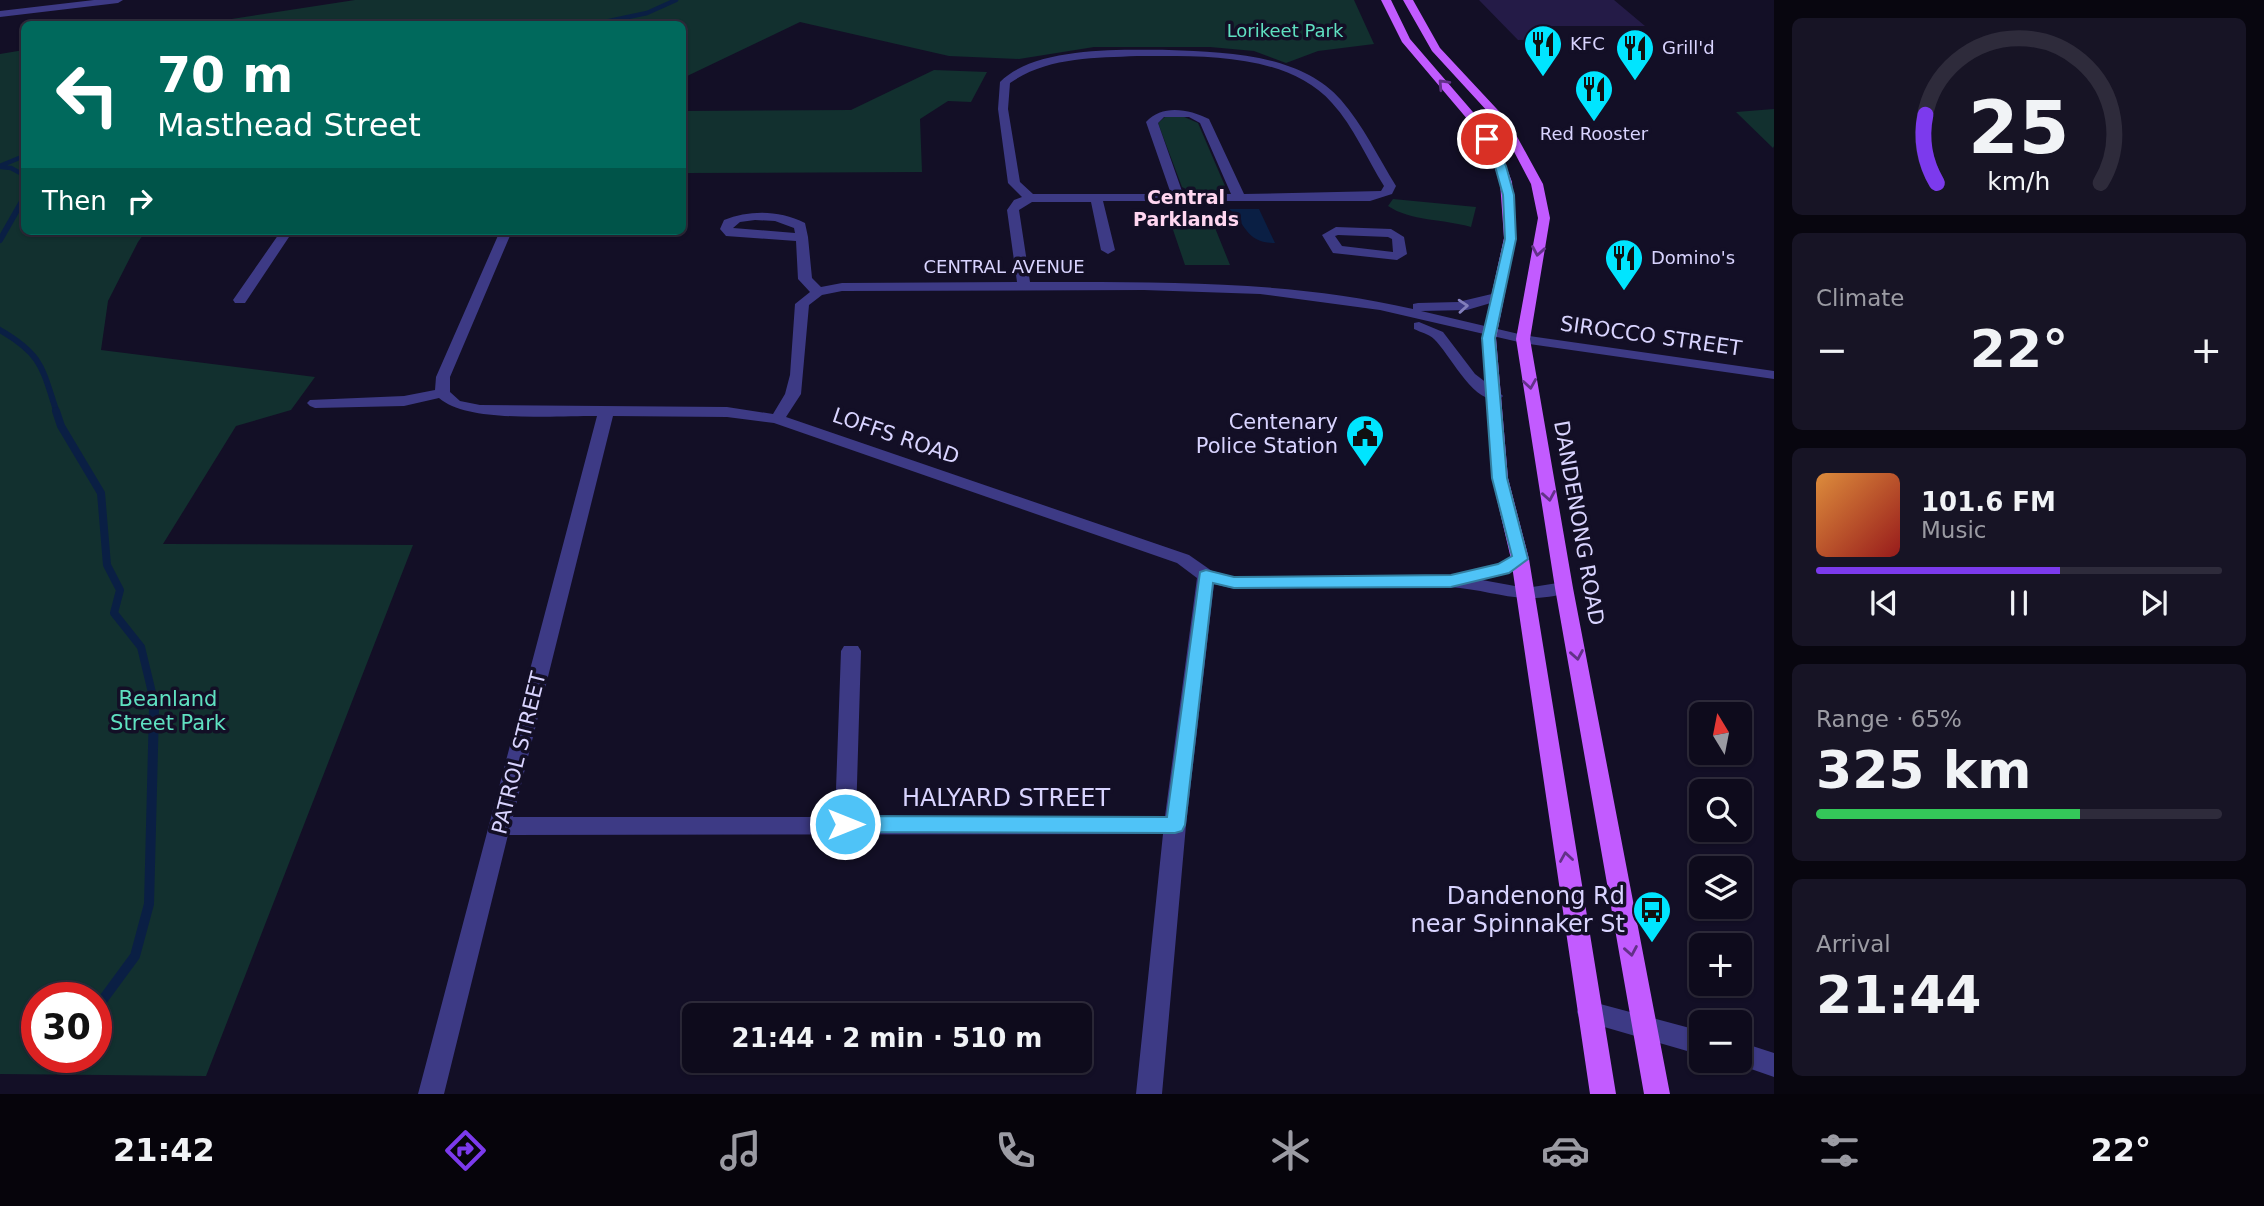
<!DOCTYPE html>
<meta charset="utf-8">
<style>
body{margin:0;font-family:"DejaVu Sans",sans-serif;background:#171425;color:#f1f3f6;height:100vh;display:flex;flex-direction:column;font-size:26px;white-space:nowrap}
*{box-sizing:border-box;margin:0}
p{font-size:23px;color:#9b9ba3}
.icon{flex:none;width:38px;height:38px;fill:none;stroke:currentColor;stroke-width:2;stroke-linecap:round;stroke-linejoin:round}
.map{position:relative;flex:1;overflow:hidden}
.drawer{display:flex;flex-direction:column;gap:18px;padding:18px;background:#08060f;width:490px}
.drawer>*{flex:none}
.hud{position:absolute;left:21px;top:21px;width:665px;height:214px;border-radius:10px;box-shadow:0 2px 5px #0004,0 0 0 2px #2e2b3b;background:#00695c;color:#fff;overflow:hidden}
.needle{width:46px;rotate:350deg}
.fabs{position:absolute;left:1689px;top:702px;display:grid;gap:14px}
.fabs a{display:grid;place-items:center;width:63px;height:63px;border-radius:10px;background:#0e0b1c;box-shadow:0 2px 5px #0004,0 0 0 2px #2e2b3b;font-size:35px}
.speed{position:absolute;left:21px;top:982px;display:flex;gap:14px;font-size:35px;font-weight:700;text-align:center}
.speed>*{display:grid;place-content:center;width:91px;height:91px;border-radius:50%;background:#0e0b1c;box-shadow:0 2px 5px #0004,0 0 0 2px #2e2b3b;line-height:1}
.speed .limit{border:10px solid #d22;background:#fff;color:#111}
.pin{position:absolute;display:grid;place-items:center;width:60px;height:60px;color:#fff;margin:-30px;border:4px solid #fff;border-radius:50%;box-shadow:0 2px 7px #0007}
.me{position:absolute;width:77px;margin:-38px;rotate:90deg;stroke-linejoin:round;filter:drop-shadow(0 0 5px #0008)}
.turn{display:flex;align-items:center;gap:24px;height:147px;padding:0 21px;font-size:32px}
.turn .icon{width:91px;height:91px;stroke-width:2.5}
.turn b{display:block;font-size:49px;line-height:60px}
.then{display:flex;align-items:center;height:66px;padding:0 21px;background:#0003;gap:14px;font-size:26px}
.big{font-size:52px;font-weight:600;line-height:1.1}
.drawer .card{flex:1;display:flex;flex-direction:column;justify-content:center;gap:10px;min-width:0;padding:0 24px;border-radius:10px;background:#171425}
.drawer .dial{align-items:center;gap:0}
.dial svg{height:182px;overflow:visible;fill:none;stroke:#2e2b3b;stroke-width:7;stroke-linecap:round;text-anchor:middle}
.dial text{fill:#f1f3f6;stroke:none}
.song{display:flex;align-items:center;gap:21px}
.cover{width:84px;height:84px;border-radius:10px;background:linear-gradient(135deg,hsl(30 70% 55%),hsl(0 70% 35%))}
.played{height:7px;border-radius:4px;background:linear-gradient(90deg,#7c3aed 60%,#2e2b3b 60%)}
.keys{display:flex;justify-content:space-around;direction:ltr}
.heat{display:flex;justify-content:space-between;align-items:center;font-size:38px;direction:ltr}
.charge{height:10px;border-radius:5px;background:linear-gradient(90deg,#34c759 65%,#2e2b3b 0)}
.trip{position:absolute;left:682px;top:1003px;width:410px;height:70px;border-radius:10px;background:#0e0b1c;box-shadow:0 2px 5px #0004,0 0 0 2px #2e2b3b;font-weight:600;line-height:70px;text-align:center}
.tabs{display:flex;height:112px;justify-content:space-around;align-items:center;background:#06040b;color:#9b9ba3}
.tabs .icon{width:49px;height:49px}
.tabs .on{color:#7c3aed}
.tabs b{font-size:32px;color:#f1f3f6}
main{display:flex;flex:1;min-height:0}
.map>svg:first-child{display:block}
.green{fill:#12302f;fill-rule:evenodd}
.water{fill:#0a1f44}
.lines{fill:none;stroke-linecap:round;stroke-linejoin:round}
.stream-far3{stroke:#0a1f44;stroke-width:4.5}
.stream-far2{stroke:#0a1f44;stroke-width:6}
.stream-far1{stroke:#0a1f44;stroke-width:8}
.stream{stroke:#0a1f44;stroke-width:10}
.building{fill:#241b47}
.minor{fill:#3d3a85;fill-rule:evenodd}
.major{fill:#c25bff;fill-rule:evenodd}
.oneway{stroke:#623188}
.oneway2{stroke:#837fbc}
.route{fill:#4fc3f7;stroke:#337fa1;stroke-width:2}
.labels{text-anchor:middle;stroke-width:7;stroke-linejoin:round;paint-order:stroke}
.far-park-label{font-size:18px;fill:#5fe0c0;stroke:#130f26}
.far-poi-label{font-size:18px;fill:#d9d4ff;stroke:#130f26;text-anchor:start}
.far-street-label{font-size:18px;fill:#d9d4ff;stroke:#130f26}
.far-neighbourhood-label{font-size:19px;font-weight:bold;fill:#ffd6f0;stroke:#130f26}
.street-label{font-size:21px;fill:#d9d4ff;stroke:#130f26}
.poi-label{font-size:21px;fill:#d9d4ff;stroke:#130f26;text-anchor:end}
.park-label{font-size:21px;fill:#5fe0c0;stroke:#130f26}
.near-street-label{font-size:24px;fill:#d9d4ff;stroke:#130f26}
.near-poi-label{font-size:24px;fill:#d9d4ff;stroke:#130f26;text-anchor:end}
</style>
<main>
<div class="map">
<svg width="1774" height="1094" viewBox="0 0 1774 1094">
<rect width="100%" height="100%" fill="#130f26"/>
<path class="green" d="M 355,0 L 1354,0 L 1374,44 L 1318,51 L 1286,63 L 1254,51 L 1210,47 L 1094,47 L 1019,59 L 949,56 L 800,22 L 683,78 L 682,24 L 199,24 Z
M 24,50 L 24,231 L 146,231 L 138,242 L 108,301 L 101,350 L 315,377 L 291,410 L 236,426 L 163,544 L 413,545 L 206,1076 L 0,1074 L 0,54 ZM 37,998 L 96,998 L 96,1057 L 37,1057 Z
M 934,70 L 987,72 L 971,102 L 948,101 L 920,119 L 922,172 L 683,173 L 683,111 L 851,110 Z
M 1774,109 L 1774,146 L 1773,148 L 1736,112 Z
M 1182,116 L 1198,123 L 1225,186 L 1219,192 L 1192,192 L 1182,187 L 1158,123 L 1165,117 Z
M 1393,199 L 1476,207 L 1471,227 C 1444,219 1410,221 1388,206 Z
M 1169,218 L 1211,218 L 1230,265 L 1185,265 Z"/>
<path class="water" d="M 1229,209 L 1259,209 L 1275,243 C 1245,243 1246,223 1229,209 Z"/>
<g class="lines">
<path class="stream-far3" d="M 595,24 L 647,13 L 676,0
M 0,166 L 24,156
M 1,167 L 11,168 L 24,175"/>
<path class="stream-far2" d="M 0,240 L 24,198
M 0,330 C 43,355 42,368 57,413"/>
<path class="stream-far1" d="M 56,411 L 61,426 L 101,493 L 107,565 L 120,590 L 114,613 L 141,647 L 154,701 L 154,711"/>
<path class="stream" d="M 96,1009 L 135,956 L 149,904 L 154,710"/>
</g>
<path class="building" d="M 1479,0 L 1614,0 L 1645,26 L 1534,26 L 1547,39 L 1518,40 Z"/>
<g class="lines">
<path class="minor" d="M 94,0 L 123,0 L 118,3 L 0,17 L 0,11 Z
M 1169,50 C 1226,52 1301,54 1341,100 C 1363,125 1378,157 1396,186 L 1392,194 L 1370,201 L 1103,201 L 1115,250 L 1108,254 L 1101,250 L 1091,202 L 1032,202 L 1019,210 L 1030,282 C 1158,282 1287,280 1413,309 L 1413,304 L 1418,303 L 1458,302 L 1496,293 L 1501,294 L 1501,300 L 1467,310 L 1421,311 L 1523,335 L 1774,371 L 1774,379 L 1523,343 L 1380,310 L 1260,294 L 1144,290 L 842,291 L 822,295 L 809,305 L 801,394 L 786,417 L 1189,555 L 1212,571 L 1235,577 L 1454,575 L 1498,564 L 1520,553 L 1526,555 L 1529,559 C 1518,573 1498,576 1482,580 L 1526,588 L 1564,582 L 1570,584 L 1573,588 L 1570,592 C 1520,607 1496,590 1449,587 C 1378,584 1306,589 1235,589 L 1214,584 L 1186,825 L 1162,1094 L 1136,1094 L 1163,834 L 508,835 L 444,1094 L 418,1094 L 597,416 C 556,415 469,424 439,398 L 404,406 L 315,408 L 310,406 L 307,403 L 310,400 L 404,396 L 435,390 L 436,377 L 500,231 L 512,231 L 450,377 L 450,392 L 460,401 L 480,405 L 727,407 L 773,414 L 785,394 L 790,375 L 795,304 L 810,292 L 798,279 L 796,241 L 726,236 L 720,229 L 724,220 C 750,210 779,210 805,223 L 808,237 L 812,278 L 821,287 L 842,283 L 1017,282 L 1007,210 L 1014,200 L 1022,197 L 1008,183 L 998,109 L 1000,82 C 1036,46 1122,50 1169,50 ZM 1137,56 C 1199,56 1287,52 1332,103 C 1354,127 1367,159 1384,186 L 1381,191 L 1244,194 L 1209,119 C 1189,109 1162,104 1146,122 L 1171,194 L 1033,194 L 1020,182 L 1008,109 L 1010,83 C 1047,57 1094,58 1137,56 ZM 1164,117 L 1189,117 L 1200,123 L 1231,194 L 1183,194 L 1158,123 ZM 755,220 L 775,221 L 794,228 L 795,233 L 733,228 L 740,222 ZM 613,416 L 727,417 L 774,423 L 1177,563 L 1197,578 L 1165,816 L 856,817 L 861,651 L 858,646 L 844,646 L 841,651 L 835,817 L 513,817 Z
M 1336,227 L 1391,229 L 1404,237 L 1407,254 L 1397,260 L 1333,253 L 1322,235 ZM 1338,235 L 1388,237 L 1392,239 L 1393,252 L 1342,246 L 1335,236 Z
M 281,231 L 293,231 L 245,303 L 235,303 L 233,300 Z
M 1419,322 L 1443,332 L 1475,374 L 1500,393 L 1503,396 L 1500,399 C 1474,406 1450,354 1434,339 C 1429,334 1420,332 1414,329 L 1414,323 Z
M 1589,1001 L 1701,1031 L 1701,1055 L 1580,1020 L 1577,1012 L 1580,1004 Z
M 1740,1042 L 1774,1053 L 1774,1077 L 1731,1062 L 1730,1060 L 1740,1060 Z"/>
<path class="major" d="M 1381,0 L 1391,0 L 1410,39 L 1485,126 L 1501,153 L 1512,182 L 1516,238 L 1496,338 L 1508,478 L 1529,559 L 1616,1094 L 1590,1094 L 1511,559 L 1492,478 L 1482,338 L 1504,238 L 1500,182 L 1489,153 L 1474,127 L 1402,42 Z
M 1403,0 L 1413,0 L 1440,48 L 1509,122 L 1543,184 L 1550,218 L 1530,339 L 1573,588 L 1670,1094 L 1644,1094 L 1555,588 L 1516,339 L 1538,218 L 1531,184 L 1500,125 L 1432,51 Z"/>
</g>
<defs><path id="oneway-chevron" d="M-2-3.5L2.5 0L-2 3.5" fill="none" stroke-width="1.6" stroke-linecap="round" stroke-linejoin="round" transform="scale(1.75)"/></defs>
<g class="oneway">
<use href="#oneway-chevron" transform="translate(1443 84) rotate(-133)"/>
<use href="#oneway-chevron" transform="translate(1538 251) rotate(100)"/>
<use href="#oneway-chevron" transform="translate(1530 384) rotate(81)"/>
<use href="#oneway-chevron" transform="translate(1549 496) rotate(80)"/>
<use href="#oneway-chevron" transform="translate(1577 655) rotate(80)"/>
<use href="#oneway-chevron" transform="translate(1566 857) rotate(-99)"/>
<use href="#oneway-chevron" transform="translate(1631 951) rotate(80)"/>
</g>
<use class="oneway2" href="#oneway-chevron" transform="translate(1463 306) rotate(-4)"/>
<path class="route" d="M 1483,137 L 1492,139 L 1506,166 L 1514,195 L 1516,239 L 1495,338 L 1507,478 L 1528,559 L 1509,573 L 1451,587 L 1234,588 L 1213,583 L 1185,825 L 1182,831 L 1175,833 L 845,832 L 838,829 L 835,824 L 838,818 L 845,816 L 1167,817 L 1200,572 L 1206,570 L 1234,577 L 1451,575 L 1498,564 L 1512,556 L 1492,478 L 1482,338 L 1505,239 L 1503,195 L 1495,166 L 1482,139 Z"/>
<defs>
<symbol id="restaurant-pin" viewBox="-11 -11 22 30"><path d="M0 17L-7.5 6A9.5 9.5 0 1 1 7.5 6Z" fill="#00e5ff" stroke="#130f26"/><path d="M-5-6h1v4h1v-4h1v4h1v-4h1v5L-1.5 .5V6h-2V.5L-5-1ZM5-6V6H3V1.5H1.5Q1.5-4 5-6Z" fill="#111"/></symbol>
<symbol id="civic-pin" viewBox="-11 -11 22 30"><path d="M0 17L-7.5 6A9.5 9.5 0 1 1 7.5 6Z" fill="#00e5ff" stroke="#130f26"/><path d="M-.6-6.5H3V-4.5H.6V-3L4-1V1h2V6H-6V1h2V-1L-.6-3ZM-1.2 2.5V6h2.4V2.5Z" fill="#111"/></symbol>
<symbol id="bus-pin" viewBox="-11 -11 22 30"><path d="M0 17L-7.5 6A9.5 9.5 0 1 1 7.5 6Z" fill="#00e5ff" stroke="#130f26"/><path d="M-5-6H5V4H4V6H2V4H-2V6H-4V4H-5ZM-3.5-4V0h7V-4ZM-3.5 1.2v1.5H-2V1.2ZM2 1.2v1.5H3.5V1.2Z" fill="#111"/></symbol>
</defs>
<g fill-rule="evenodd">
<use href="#restaurant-pin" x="1521" y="22" width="44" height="60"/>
<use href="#restaurant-pin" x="1613" y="26" width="44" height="60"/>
<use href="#restaurant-pin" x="1572" y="67" width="44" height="60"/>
<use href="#restaurant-pin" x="1602" y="236" width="44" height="60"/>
<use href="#civic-pin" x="1343" y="412" width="44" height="60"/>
<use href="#bus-pin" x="1630" y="888" width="44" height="60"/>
</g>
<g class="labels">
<g class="far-park-label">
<text x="1285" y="37">Lorikeet Park</text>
</g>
<g class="far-poi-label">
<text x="1570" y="50">KFC</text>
<text x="1662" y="54">Grill'd</text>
<text x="1594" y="140" text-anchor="middle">Red Rooster</text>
<text x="1651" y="264">Domino's</text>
</g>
<g class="far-street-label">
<text x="1004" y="273">CENTRAL AVENUE</text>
</g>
<g class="far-neighbourhood-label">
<text x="1186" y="204">Central<tspan x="1186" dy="22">Parklands</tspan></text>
</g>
<g class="street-label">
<text transform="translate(1651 336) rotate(8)" y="7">SIROCCO STREET</text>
<text transform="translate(896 436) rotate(19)" y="7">LOFFS ROAD</text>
<text transform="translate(1579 523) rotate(80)" y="7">DANDENONG ROAD</text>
<text transform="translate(519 753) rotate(-76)" y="7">PATROL STREET</text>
</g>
<g class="poi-label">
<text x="1338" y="429">Centenary<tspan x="1338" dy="24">Police Station</tspan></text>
</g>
<g class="park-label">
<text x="168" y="706">Beanland<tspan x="168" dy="24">Street Park</tspan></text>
</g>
<g class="near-street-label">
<text x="1006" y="806">HALYARD STREET</text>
</g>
<g class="near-poi-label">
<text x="1625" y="904">Dandenong Rd<tspan x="1625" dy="28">near Spinnaker St</tspan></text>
</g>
</g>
</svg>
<div class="fabs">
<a><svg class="needle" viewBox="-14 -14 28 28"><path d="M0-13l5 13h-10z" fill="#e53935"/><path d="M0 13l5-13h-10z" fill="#9b9ba3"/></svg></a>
<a><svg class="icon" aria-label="search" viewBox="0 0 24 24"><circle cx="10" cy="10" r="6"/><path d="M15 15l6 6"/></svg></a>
<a><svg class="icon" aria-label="layers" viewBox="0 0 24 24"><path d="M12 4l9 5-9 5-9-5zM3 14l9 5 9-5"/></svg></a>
<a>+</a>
<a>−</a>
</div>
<div class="speed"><div class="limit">30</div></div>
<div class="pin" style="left:1487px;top:139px;background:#d93025"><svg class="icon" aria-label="arrive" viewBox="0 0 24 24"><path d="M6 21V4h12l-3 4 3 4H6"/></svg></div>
<svg class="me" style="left:845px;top:824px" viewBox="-20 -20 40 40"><circle r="17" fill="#4fc3f7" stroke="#fff" stroke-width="3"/><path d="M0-11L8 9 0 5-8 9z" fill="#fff"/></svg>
<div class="trip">21:44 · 2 min · 510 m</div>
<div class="hud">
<div class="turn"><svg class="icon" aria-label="left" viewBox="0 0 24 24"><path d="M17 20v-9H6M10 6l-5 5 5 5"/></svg><div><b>70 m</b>Masthead Street</div></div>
<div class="then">Then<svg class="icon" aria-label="right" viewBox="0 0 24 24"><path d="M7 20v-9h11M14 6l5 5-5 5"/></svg></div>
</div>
</div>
<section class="drawer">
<div class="card dial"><svg viewBox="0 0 100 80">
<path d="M14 69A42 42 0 1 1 86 69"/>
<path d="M14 69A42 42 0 0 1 9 39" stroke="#7c3aed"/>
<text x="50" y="56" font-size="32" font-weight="700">25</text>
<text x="50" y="72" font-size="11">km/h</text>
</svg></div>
<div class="card"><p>Climate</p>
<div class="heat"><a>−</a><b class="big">22°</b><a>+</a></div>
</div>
<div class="card">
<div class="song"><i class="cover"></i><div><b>101.6 FM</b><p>Music</p></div></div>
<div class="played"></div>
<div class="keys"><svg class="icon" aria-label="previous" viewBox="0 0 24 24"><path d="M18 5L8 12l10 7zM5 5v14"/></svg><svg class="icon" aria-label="pause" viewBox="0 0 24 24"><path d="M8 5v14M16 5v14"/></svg><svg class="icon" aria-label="next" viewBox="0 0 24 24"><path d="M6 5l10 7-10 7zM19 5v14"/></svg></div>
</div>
<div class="card"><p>Range · 65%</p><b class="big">325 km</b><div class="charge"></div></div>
<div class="card"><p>Arrival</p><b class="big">21:44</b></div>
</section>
</main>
<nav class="tabs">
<b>21:42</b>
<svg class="icon on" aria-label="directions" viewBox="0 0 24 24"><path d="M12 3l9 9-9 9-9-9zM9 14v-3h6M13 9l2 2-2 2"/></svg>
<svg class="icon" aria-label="music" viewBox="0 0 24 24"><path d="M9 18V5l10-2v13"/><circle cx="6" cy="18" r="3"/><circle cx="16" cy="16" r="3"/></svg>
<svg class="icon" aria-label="phone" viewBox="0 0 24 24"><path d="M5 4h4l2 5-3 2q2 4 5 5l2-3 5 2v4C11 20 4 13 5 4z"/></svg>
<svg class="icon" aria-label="climate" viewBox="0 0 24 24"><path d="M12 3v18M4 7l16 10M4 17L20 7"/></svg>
<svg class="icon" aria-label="car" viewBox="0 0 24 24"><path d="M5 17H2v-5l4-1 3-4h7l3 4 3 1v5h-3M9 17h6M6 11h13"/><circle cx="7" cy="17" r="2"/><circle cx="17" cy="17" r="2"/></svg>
<svg class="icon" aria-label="filters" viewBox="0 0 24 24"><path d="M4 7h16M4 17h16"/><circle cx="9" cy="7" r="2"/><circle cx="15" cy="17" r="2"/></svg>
<b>22°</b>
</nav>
